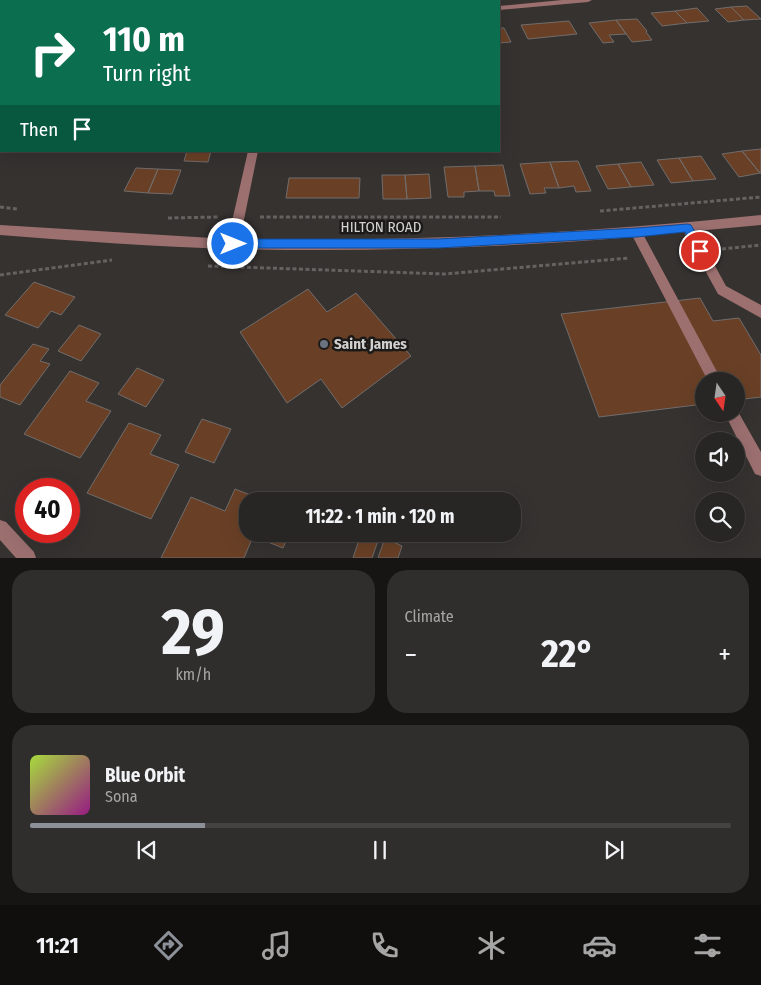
<!DOCTYPE html>
<meta charset="utf-8">
<style>
body{margin:0;font-family:"Fira Sans Condensed",sans-serif;background:#302e2c;color:#f1f3f6;height:100vh;display:flex;flex-direction:column;font-size:19px;white-space:nowrap}
*{box-sizing:border-box;margin:0}
p{font-size:16px;color:#a5a5a6}
.icon{flex:none;width:28px;height:28px;fill:none;stroke:currentColor;stroke-width:2;stroke-linecap:round;stroke-linejoin:round}
.map{position:relative;height:558px;overflow:hidden}
.side{display:flex;flex-direction:column;gap:12px;padding:12px;background:#161514;flex:1}
.side>*{flex:none}
.top-card{position:absolute;left:0px;top:0px;width:500px;height:152px;box-shadow:0 5px 20px #0002,0 0 0 1px #444341;background:#0b6e4f;color:#fff;overflow:hidden}
.needle{width:32px;rotate:167deg}
.fabs{position:absolute;left:695px;top:372px;display:grid;gap:10px}
.fabs a{display:grid;place-items:center;width:50px;height:50px;border-radius:50%;background:#282624;box-shadow:0 5px 20px #0002,0 0 0 1px #444341;font-size:25px}
.speed{position:absolute;left:15px;top:478px;display:flex;gap:10px;font-size:25px;font-weight:700;text-align:center}
.speed>*{display:grid;place-content:center;width:65px;height:65px;border-radius:50%;background:#282624;box-shadow:0 5px 20px #0002,0 0 0 1px #444341;line-height:1}
.speed .limit{border:8px solid #d22;background:#fff;color:#111}
.pin{position:absolute;display:grid;place-items:center;width:42px;height:42px;color:#fff;margin:-21px;border:2px solid #fff;border-radius:50%;box-shadow:0 1px 5px #0007}
.me{position:absolute;width:55px;margin:-28px;rotate:90deg;stroke-linejoin:round;filter:drop-shadow(0 0 4px #0008)}
.turn{display:flex;align-items:center;gap:18px;height:105px;padding:0 20px;font-size:22px}
.turn .icon{width:65px;height:65px;stroke-width:2.5}
.turn b{display:block;font-size:35px;line-height:42px}
.then{display:flex;align-items:center;height:48px;padding:0 20px;background:#0003;gap:10px;font-size:19px}
.big{font-size:38px;font-weight:700;line-height:1.1}
.side .widget{flex:1;display:flex;flex-direction:column;justify-content:center;gap:8px;min-width:0;padding:0 18px;border-radius:20px;background:#302e2c}
.side .dial{align-items:center;gap:0}
.dial b{font-size:65px;line-height:1}
.song{display:flex;align-items:center;gap:15px}
.cover{width:60px;height:60px;border-radius:8px;background:linear-gradient(135deg,hsl(80 70% 55%),hsl(310 70% 35%))}
.played{height:5px;border-radius:2px;background:linear-gradient(90deg,#8c9099 25%,#444341 25%)}
.keys{display:flex;justify-content:space-around;direction:ltr}
.heat{display:flex;justify-content:space-between;align-items:center;font-size:28px;direction:ltr}
.side .tiles{flex:1;display:grid;gap:12px;grid-template-columns:1fr 1fr}
.widget:last-child{grid-column:span 2}
.trip{position:absolute;left:239px;top:492px;width:282px;height:50px;border-radius:20px;background:#282624;box-shadow:0 5px 20px #0002,0 0 0 1px #444341;font-weight:700;line-height:50px;text-align:center}
.menu{display:flex;height:80px;justify-content:space-around;align-items:center;background:#100f0e;color:#a5a5a6}
.menu .icon{width:35px;height:35px}
.menu .on{color:#8c9099}
.menu b{font-size:22px;color:#f1f3f6}
.map>svg:first-child{display:block}
.building{fill:#694026;stroke:#716d6c}
.lines{fill:none;stroke-linecap:round;stroke-linejoin:round}
.path{stroke:#656260;stroke-width:3;stroke-dasharray:4 2.5;stroke-linecap:butt}
.minor{fill:#9d7070;fill-rule:evenodd}
.route{fill:#1a73e8;stroke:#114b97}
.worship-dot{fill:#6b7280;stroke:#1b1a19;stroke-width:2}
.labels{text-anchor:middle;stroke-width:5;stroke-linejoin:round;paint-order:stroke}
.street-label{font-size:15px;fill:#d3d1d0;stroke:#1b1a19}
.poi-label{font-size:15px;font-weight:bold;fill:#d3d1d0;stroke:#1b1a19;text-anchor:start}
</style>
<div class="map">
<svg width="761" height="558" viewBox="0 0 761 558">
<rect width="100%" height="100%" fill="#353230"/>
<path class="building" d="M 747,6 L 761,19 L 744,20 L 731,7 Z
M 731,7 L 744,20 L 728,22 L 715,9 Z
M 697,8 L 709,21 L 687,23 L 675,11 Z
M 675,11 L 687,23 L 662,26 L 651,13 Z
M 637,19 L 647,31 L 646,32 L 652,40 L 632,42 L 616,20 Z
M 616,20 L 626,34 L 609,35 L 614,42 L 603,43 L 589,23 Z
M 569,21 L 577,34 L 528,39 L 521,25 Z
M 499,28 L 504,28 L 511,42 L 499,43 Z
M 761,149 L 761,173 L 760,173 L 742,151 Z
M 187,151 L 211,151 L 208,162 L 184,161 Z
M 742,151 L 760,173 L 739,177 L 722,154 Z
M 701,156 L 716,179 L 693,181 L 679,158 Z
M 679,158 L 693,181 L 671,183 L 657,160 Z
M 578,161 L 591,191 L 576,192 L 574,186 L 559,188 L 550,162 Z
M 550,162 L 559,188 L 544,188 L 546,193 L 530,194 L 520,164 Z
M 641,162 L 654,185 L 631,187 L 618,164 Z
M 618,164 L 631,187 L 608,189 L 596,166 Z
M 503,165 L 510,196 L 495,196 L 494,191 L 479,191 L 475,166 Z
M 475,166 L 479,191 L 464,192 L 464,197 L 448,197 L 444,167 Z
M 136,168 L 158,169 L 148,193 L 124,191 Z
M 158,169 L 181,170 L 172,194 L 148,193 Z
M 429,174 L 431,198 L 407,199 L 405,175 Z
M 382,175 L 405,175 L 407,199 L 383,199 Z
M 289,178 L 360,178 L 359,198 L 286,198 Z
M 34,282 L 75,297 L 61,315 L 51,311 L 38,328 L 5,315 Z
M 308,289 L 327,312 L 356,293 L 411,356 L 342,408 L 321,379 L 287,403 L 240,332 Z
M 700,298 L 713,321 L 739,318 L 761,355 L 761,397 L 736,400 L 736,381 L 704,381 L 704,404 L 599,417 L 561,314 Z
M 79,325 L 101,334 L 81,361 L 58,351 Z
M 33,344 L 49,349 L 40,361 L 50,364 L 20,405 L 0,397 L 0,385 Z
M 137,368 L 164,380 L 146,407 L 118,394 Z
M 70,371 L 99,383 L 86,401 L 111,411 L 80,458 L 24,434 Z
M 202,419 L 231,429 L 214,463 L 185,452 Z
M 129,423 L 161,435 L 150,454 L 179,465 L 151,519 L 87,493 Z
M 235,489 L 266,501 L 248,501 L 248,534 L 254,534 L 244,558 L 161,558 L 191,497 L 225,511 Z
M 271,534 L 289,534 L 283,548 L 268,542 Z
M 361,534 L 372,534 L 379,538 L 372,558 L 353,558 Z
M 385,538 L 402,546 L 398,558 L 378,558 Z"/>
<g class="lines">
<path class="path" d="M 0,207 L 17,209
M 600,211 L 761,197
M 260,217 L 501,217
M 168,218 L 219,217
M 722,249 L 761,245
M 208,266 L 445,274 L 629,258
M 0,275 L 112,260"/>
<path class="minor" d="M 562,0 L 592,0 L 588,2 L 499,10 L 499,6 Z
M 0,3 L 1,3 L 1,7 L 0,7 Z
M 248,151 L 258,151 L 240,239 C 414,242 588,233 761,215 L 761,225 L 696,231 L 726,286 L 761,305 L 761,318 L 718,294 L 684,232 L 644,236 L 722,381 L 708,381 L 633,237 C 500,248 367,252 233,249 C 156,247 78,241 0,235 L 0,225 L 228,239 Z
M 736,408 L 761,452 L 761,476 L 755,474 L 725,414 L 736,414 Z
M 0,520 L 6,522 L 34,552 L 36,558 L 16,558 L 0,540 Z"/>
</g>
<path class="route" d="M 688,224 L 691,225 L 704,248 L 706,251 L 704,254 L 696,254 L 685,232 L 637,237 L 438,248 L 233,248 L 228,244 L 233,239 L 438,239 L 637,228 Z"/>
<circle class="worship-dot" cx="324" cy="344" r="5"/>
<g class="labels">
<g class="street-label">
<text x="381" y="232">HILTON ROAD</text>
</g>
<g class="poi-label">
<text x="334" y="349">Saint James</text>
</g>
</g>
</svg>
<div class="fabs">
<a><svg class="needle" viewBox="-14 -14 28 28"><path d="M0-13l5 13h-10z" fill="#e53935"/><path d="M0 13l5-13h-10z" fill="#a5a5a6"/></svg></a>
<a><svg class="icon" aria-label="sound" viewBox="0 0 24 24"><path d="M4 9h4l5-4v14l-5-4H4zM17 9q2 3 0 6"/></svg></a>
<a><svg class="icon" aria-label="search" viewBox="0 0 24 24"><circle cx="10" cy="10" r="6"/><path d="M15 15l6 6"/></svg></a>
</div>
<div class="speed"><div class="limit">40</div></div>
<div class="pin" style="left:700px;top:251px;background:#d93025"><svg class="icon" aria-label="arrive" viewBox="0 0 24 24"><path d="M6 21V4h12l-3 4 3 4H6"/></svg></div>
<svg class="me" style="left:233px;top:244px" viewBox="-20 -20 40 40"><circle r="17" fill="#1a73e8" stroke="#fff" stroke-width="3"/><path d="M0-11L8 9 0 5-8 9z" fill="#fff"/></svg>
<div class="trip">11:22 · 1 min · 120 m</div>
<div class="top-card">
<div class="turn"><svg class="icon" aria-label="right" viewBox="0 0 24 24"><path d="M7 20v-9h11M14 6l5 5-5 5"/></svg><div><b>110 m</b>Turn right</div></div>
<div class="then">Then<svg class="icon" aria-label="arrive" viewBox="0 0 24 24"><path d="M6 21V4h12l-3 4 3 4H6"/></svg></div>
</div>
</div>
<section class="side">
<div class="tiles">
<div class="widget dial"><b>29</b><p>km/h</p></div>
<div class="widget"><p>Climate</p>
<div class="heat"><a>−</a><b class="big">22°</b><a>+</a></div>
</div>
<div class="widget">
<div class="song"><i class="cover"></i><div><b>Blue Orbit</b><p>Sona</p></div></div>
<div class="played"></div>
<div class="keys"><svg class="icon" aria-label="previous" viewBox="0 0 24 24"><path d="M18 5L8 12l10 7zM5 5v14"/></svg><svg class="icon" aria-label="pause" viewBox="0 0 24 24"><path d="M8 5v14M16 5v14"/></svg><svg class="icon" aria-label="next" viewBox="0 0 24 24"><path d="M6 5l10 7-10 7zM19 5v14"/></svg></div>
</div>
</div>
</section>
<nav class="menu">
<b>11:21</b>
<svg class="icon on" aria-label="directions" viewBox="0 0 24 24"><path d="M12 3l9 9-9 9-9-9zM9 14v-3h6M13 9l2 2-2 2"/></svg>
<svg class="icon" aria-label="music" viewBox="0 0 24 24"><path d="M9 18V5l10-2v13"/><circle cx="6" cy="18" r="3"/><circle cx="16" cy="16" r="3"/></svg>
<svg class="icon" aria-label="phone" viewBox="0 0 24 24"><path d="M5 4h4l2 5-3 2q2 4 5 5l2-3 5 2v4C11 20 4 13 5 4z"/></svg>
<svg class="icon" aria-label="climate" viewBox="0 0 24 24"><path d="M12 3v18M4 7l16 10M4 17L20 7"/></svg>
<svg class="icon" aria-label="car" viewBox="0 0 24 24"><path d="M5 17H2v-5l4-1 3-4h7l3 4 3 1v5h-3M9 17h6M6 11h13"/><circle cx="7" cy="17" r="2"/><circle cx="17" cy="17" r="2"/></svg>
<svg class="icon" aria-label="filters" viewBox="0 0 24 24"><path d="M4 7h16M4 17h16"/><circle cx="9" cy="7" r="2"/><circle cx="15" cy="17" r="2"/></svg>
</nav>
